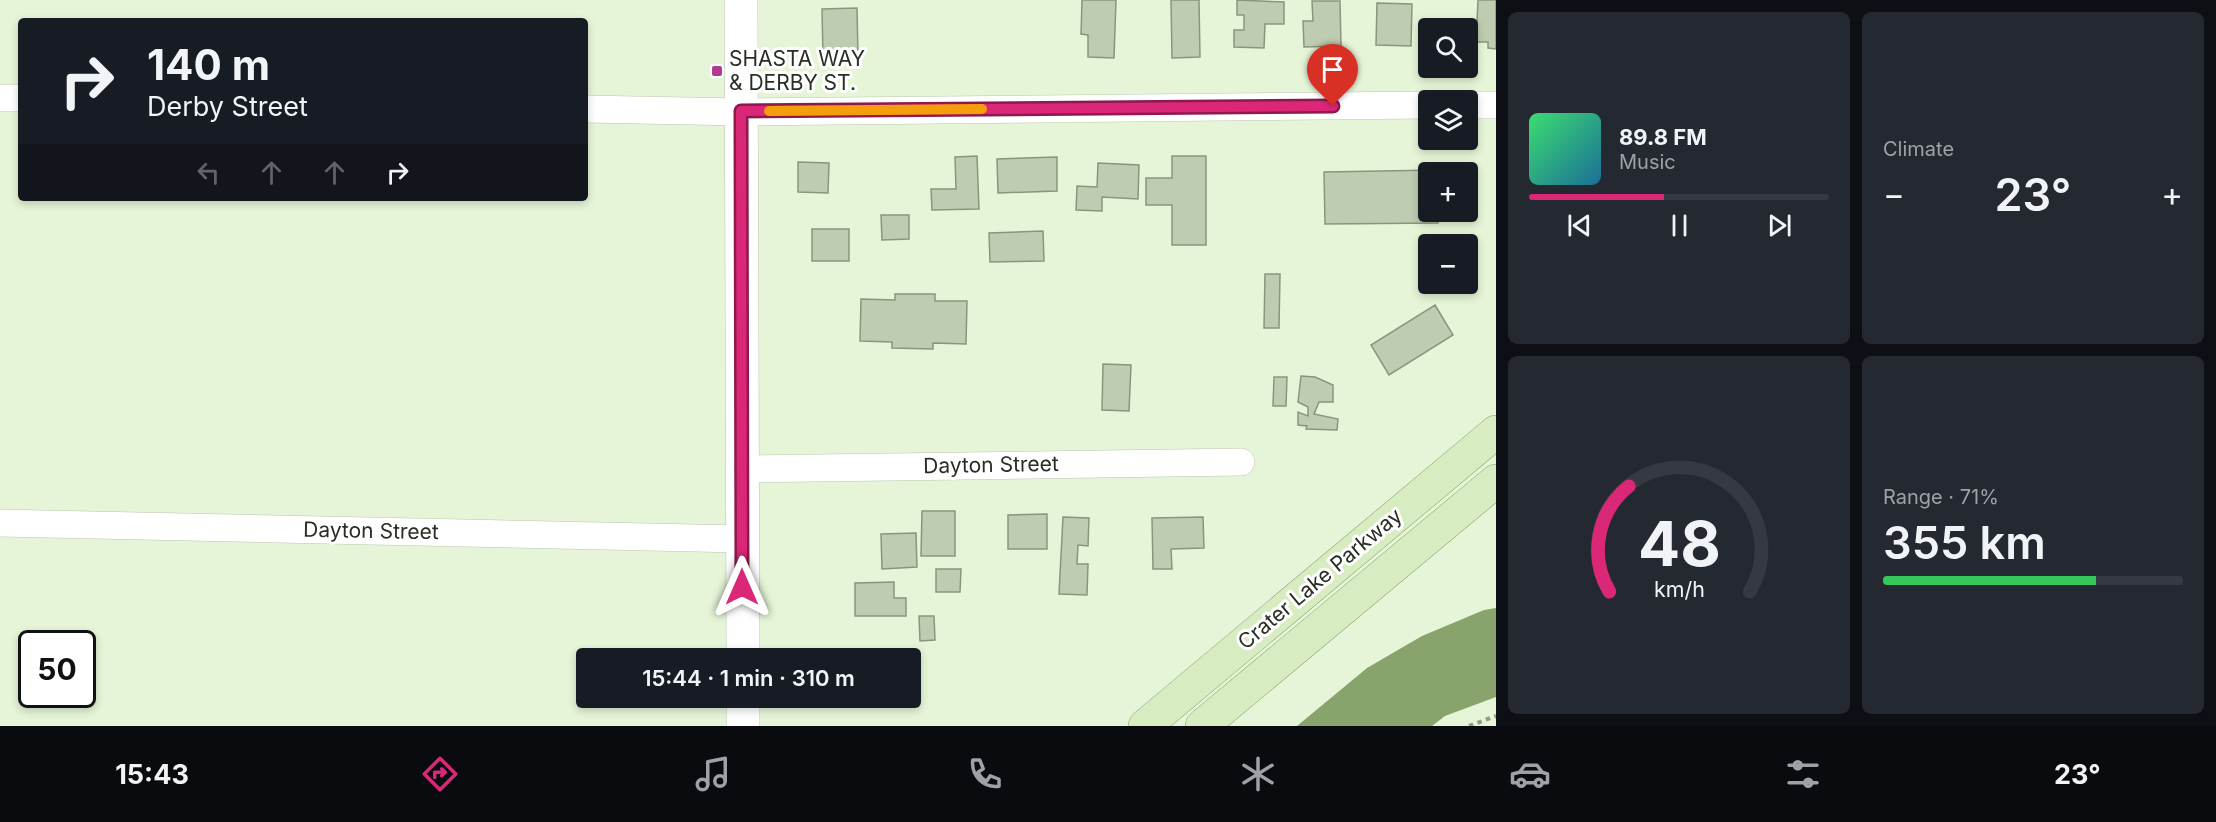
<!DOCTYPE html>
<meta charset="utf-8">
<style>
body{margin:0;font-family:Inter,sans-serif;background:#242831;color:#f1f3f6;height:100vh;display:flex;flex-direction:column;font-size:22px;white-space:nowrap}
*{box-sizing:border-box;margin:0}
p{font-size:20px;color:#9ea1a6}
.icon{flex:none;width:33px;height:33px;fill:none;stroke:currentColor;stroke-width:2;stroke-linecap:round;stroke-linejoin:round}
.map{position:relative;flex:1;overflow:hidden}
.panel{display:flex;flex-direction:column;gap:12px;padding:12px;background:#0d0f14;width:720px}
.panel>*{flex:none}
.top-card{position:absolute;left:18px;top:18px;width:570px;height:183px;border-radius:6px;box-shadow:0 3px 9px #0003;background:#171b24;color:#f1f3f6;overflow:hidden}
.fabs{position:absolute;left:1418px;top:18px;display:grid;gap:12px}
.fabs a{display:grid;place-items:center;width:60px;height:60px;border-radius:6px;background:#171b24;box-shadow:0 3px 9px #0003;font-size:30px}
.speed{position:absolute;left:18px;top:630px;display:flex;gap:12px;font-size:30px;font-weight:700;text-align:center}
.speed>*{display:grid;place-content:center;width:78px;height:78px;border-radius:50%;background:#171b24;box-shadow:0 3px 9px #0003;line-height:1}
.speed .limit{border:3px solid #111;border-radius:9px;background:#fff;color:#111}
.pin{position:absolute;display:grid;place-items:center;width:51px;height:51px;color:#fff;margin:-62px -26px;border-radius:50% 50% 50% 0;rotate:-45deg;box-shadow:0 0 6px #0007}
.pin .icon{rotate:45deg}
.me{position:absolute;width:66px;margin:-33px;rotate:0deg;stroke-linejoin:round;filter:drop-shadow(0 0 4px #0008)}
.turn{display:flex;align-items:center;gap:21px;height:126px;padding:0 30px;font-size:27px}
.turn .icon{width:78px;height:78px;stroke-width:2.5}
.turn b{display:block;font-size:42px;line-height:51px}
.lanes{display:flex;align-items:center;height:57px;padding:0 30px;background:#0003;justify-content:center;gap:30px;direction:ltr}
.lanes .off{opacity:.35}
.big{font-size:45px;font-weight:600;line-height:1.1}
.panel .card{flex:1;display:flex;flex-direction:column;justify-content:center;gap:9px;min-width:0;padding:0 21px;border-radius:9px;background:#242831}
.panel .dial{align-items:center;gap:0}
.dial svg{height:156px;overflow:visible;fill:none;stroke:#363941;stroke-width:7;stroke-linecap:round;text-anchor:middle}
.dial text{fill:#f1f3f6;stroke:none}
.song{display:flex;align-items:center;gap:18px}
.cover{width:72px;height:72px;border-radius:9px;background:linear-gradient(135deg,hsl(140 70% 55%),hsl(200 70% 35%))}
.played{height:6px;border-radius:3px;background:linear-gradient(90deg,#db2777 45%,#363941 45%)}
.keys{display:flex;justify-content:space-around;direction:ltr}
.heat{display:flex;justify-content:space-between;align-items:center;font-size:33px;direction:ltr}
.charge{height:9px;border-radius:4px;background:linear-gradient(90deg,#34c759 71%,#363941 0)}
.panel .tiles{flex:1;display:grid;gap:12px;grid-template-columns:repeat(2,1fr)}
.trip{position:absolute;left:576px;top:648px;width:345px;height:60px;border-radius:6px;background:#171b24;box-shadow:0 3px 9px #0003;font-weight:600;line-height:60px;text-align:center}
.tab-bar{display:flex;height:96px;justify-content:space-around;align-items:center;background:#090b0e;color:#9ea1a6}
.tab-bar .icon{width:42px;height:42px}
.tab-bar .on{color:#db2777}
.tab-bar b{font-size:27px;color:#f1f3f6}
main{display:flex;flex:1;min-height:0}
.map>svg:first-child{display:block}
.water{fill:#88a46c}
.building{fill:#becdb1;stroke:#89967c;stroke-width:1.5}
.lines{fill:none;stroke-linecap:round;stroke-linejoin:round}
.street-casing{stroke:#b8c7ab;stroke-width:28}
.secondary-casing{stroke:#b8c7ab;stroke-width:34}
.primary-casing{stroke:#88a26f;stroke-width:34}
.path{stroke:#919c87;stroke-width:4;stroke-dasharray:4.5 4.5;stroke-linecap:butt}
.street{stroke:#fff;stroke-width:27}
.secondary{stroke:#fff;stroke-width:33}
.primary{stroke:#d7ecc1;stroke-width:33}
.route-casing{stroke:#8e194d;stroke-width:15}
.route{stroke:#db2777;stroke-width:10}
.slow{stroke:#f59e0b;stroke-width:10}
.poi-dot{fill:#b23b92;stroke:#fff;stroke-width:2}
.labels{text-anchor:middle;stroke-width:6;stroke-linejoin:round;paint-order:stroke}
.poi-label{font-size:21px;fill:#282e23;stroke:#fff;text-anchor:start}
.street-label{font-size:21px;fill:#282e23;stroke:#fff}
</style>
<main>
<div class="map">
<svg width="1496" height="726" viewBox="0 0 1496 726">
<rect width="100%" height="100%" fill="#e6f5d8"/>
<path class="water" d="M 1496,608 L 1496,697 L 1445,716 L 1432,726 L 1297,726 L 1367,668 L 1422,636 L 1484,610 Z"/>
<path class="building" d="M 1082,0 L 1116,0 L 1114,58 L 1088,57 L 1088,35 L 1081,34 Z
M 1171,0 L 1199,0 L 1200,57 L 1172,58 Z
M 1237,0 L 1284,2 L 1284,24 L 1265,24 L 1264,48 L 1234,47 L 1234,30 L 1244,30 L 1244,15 L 1237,15 Z
M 1478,0 L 1496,0 L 1496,49 L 1488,48 L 1488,42 L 1476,42 Z
M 1312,1 L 1340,1 L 1341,46 L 1304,47 L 1303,21 L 1313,21 Z
M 1377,3 L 1412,4 L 1411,46 L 1376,45 Z
M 857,8 L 858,56 L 823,57 L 822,9 Z
M 977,156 L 979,209 L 932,210 L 931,189 L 956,189 L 955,157 Z
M 1172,156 L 1206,156 L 1206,245 L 1172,245 L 1172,205 L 1146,205 L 1146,178 L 1172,178 Z
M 1057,157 L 1057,191 L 998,193 L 997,159 Z
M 798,162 L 829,163 L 828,193 L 798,192 Z
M 1098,163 L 1139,165 L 1138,199 L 1102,197 L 1102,211 L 1076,210 L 1077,186 L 1097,187 Z
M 1437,170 L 1437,172 L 1428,172 L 1428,212 L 1438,212 L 1438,223 L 1325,224 L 1324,172 Z
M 881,215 L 909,215 L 909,239 L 882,240 Z
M 812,229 L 849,229 L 849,261 L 812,261 Z
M 1043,231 L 1044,261 L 990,262 L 989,233 Z
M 1265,274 L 1280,274 L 1279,328 L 1264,328 Z
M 895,294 L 935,294 L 935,301 L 967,301 L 966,344 L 933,343 L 933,349 L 892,348 L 892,342 L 860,341 L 861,299 L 895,300 Z
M 1435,305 L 1453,335 L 1389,375 L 1371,345 Z
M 1103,364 L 1131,365 L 1129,411 L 1102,410 Z
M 1301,376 L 1315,377 L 1333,385 L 1333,402 L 1319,402 L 1314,414 L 1338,419 L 1337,430 L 1306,429 L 1307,426 L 1298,425 L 1298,412 L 1308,416 L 1308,407 L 1298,402 Z
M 1274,377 L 1287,377 L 1286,406 L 1273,406 Z
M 922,511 L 955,511 L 955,556 L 921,556 Z
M 1047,514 L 1047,549 L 1008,549 L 1008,515 Z
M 1063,517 L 1089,518 L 1088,546 L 1078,545 L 1077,564 L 1088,564 L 1087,595 L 1059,594 Z
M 1203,517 L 1204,548 L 1171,549 L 1172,569 L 1153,569 L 1152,518 Z
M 916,533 L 917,567 L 882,569 L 881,534 Z
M 936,569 L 961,569 L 960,592 L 936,592 Z
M 894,582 L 894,598 L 906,598 L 906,616 L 855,616 L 855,583 Z
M 919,616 L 934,616 L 935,640 L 920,641 Z
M 798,654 L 846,655 L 846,658 L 798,658 Z"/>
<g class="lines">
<defs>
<path id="street" d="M 0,98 L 21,98
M 1467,105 L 1496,105
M 585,109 L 741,112 L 1428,105
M 742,469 L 1241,462
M 0,523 L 742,539"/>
<path id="secondary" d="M 741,0 L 743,658
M 743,698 L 743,726"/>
<path id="primary" d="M 1145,726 L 1496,432
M 1202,726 L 1496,481"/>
</defs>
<use href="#street" class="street-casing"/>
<use href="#secondary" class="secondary-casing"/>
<use href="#primary" class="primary-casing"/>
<path class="path" d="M 1469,726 L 1496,716"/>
<use href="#street" class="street"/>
<use href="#secondary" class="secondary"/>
<use href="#primary" class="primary"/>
</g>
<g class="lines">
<defs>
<path id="route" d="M 742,587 L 741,111 L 1333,106"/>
</defs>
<use href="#route" class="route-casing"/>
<use href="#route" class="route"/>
<path class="slow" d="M 769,111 L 982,109"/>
</g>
<rect class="poi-dot" x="711" y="65" width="12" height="12" rx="3"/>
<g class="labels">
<g class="poi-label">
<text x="729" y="66">SHASTA WAY<tspan x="729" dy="24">&amp; DERBY ST.</tspan></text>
</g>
<g class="street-label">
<text transform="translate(991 465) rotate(-1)" y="7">Dayton Street</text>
<text transform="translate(371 531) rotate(1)" y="7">Dayton Street</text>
<text transform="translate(1320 579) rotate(-40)" y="7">Crater Lake Parkway</text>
</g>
</g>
</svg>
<div class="fabs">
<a><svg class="icon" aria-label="search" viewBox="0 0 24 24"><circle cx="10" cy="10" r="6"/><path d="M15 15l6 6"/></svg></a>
<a><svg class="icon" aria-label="layers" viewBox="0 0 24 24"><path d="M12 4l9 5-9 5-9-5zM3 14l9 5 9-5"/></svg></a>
<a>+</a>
<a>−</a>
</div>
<div class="speed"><div class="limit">50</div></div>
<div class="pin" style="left:1333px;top:106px;background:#d93025"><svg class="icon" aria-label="arrive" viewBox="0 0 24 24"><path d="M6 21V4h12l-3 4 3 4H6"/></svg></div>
<svg class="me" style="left:742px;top:587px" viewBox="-20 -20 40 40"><path d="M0-17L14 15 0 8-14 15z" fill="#db2777" stroke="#fff" stroke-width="4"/></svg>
<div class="trip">15:44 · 1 min · 310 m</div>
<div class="top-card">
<div class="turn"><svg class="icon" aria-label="right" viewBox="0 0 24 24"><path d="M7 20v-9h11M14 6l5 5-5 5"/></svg><div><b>140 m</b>Derby Street</div></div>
<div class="lanes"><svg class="icon off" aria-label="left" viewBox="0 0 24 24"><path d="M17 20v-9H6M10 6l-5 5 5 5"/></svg><svg class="icon off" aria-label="ahead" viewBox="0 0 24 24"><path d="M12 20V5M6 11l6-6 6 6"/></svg><svg class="icon off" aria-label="ahead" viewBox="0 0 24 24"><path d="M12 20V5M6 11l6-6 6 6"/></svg><svg class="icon" aria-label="right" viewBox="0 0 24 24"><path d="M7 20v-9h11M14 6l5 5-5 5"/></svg></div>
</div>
</div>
<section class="panel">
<div class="tiles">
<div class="card">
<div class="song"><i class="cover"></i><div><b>89.8 FM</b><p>Music</p></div></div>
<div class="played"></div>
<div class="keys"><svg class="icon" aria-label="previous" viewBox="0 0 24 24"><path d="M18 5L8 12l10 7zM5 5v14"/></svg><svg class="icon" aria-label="pause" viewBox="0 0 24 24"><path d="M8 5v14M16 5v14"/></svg><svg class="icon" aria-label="next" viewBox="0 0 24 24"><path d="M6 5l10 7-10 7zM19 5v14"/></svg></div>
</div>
<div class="card"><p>Climate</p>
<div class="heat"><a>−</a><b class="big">23°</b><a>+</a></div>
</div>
<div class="card dial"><svg viewBox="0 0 100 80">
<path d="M14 69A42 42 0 1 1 86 69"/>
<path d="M14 69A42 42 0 0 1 24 15" stroke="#db2777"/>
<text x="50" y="56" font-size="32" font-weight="700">48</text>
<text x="50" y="72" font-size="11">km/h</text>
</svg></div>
<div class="card"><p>Range · 71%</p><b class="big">355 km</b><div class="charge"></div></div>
</div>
</section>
</main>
<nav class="tab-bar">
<b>15:43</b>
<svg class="icon on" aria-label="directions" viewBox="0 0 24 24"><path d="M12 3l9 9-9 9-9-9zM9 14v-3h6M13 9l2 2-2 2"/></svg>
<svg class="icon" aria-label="music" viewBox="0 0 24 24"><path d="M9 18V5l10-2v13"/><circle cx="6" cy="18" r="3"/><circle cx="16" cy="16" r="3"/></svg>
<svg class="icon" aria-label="phone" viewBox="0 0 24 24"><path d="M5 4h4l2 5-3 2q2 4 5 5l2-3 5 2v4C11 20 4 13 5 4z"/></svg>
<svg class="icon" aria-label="climate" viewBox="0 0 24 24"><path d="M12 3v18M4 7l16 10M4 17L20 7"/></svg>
<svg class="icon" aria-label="car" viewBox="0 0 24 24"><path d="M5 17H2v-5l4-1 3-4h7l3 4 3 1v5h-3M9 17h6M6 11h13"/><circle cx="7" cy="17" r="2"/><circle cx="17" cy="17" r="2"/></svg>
<svg class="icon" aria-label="filters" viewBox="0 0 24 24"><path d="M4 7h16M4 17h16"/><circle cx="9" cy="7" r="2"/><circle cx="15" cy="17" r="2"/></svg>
<b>23°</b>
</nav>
